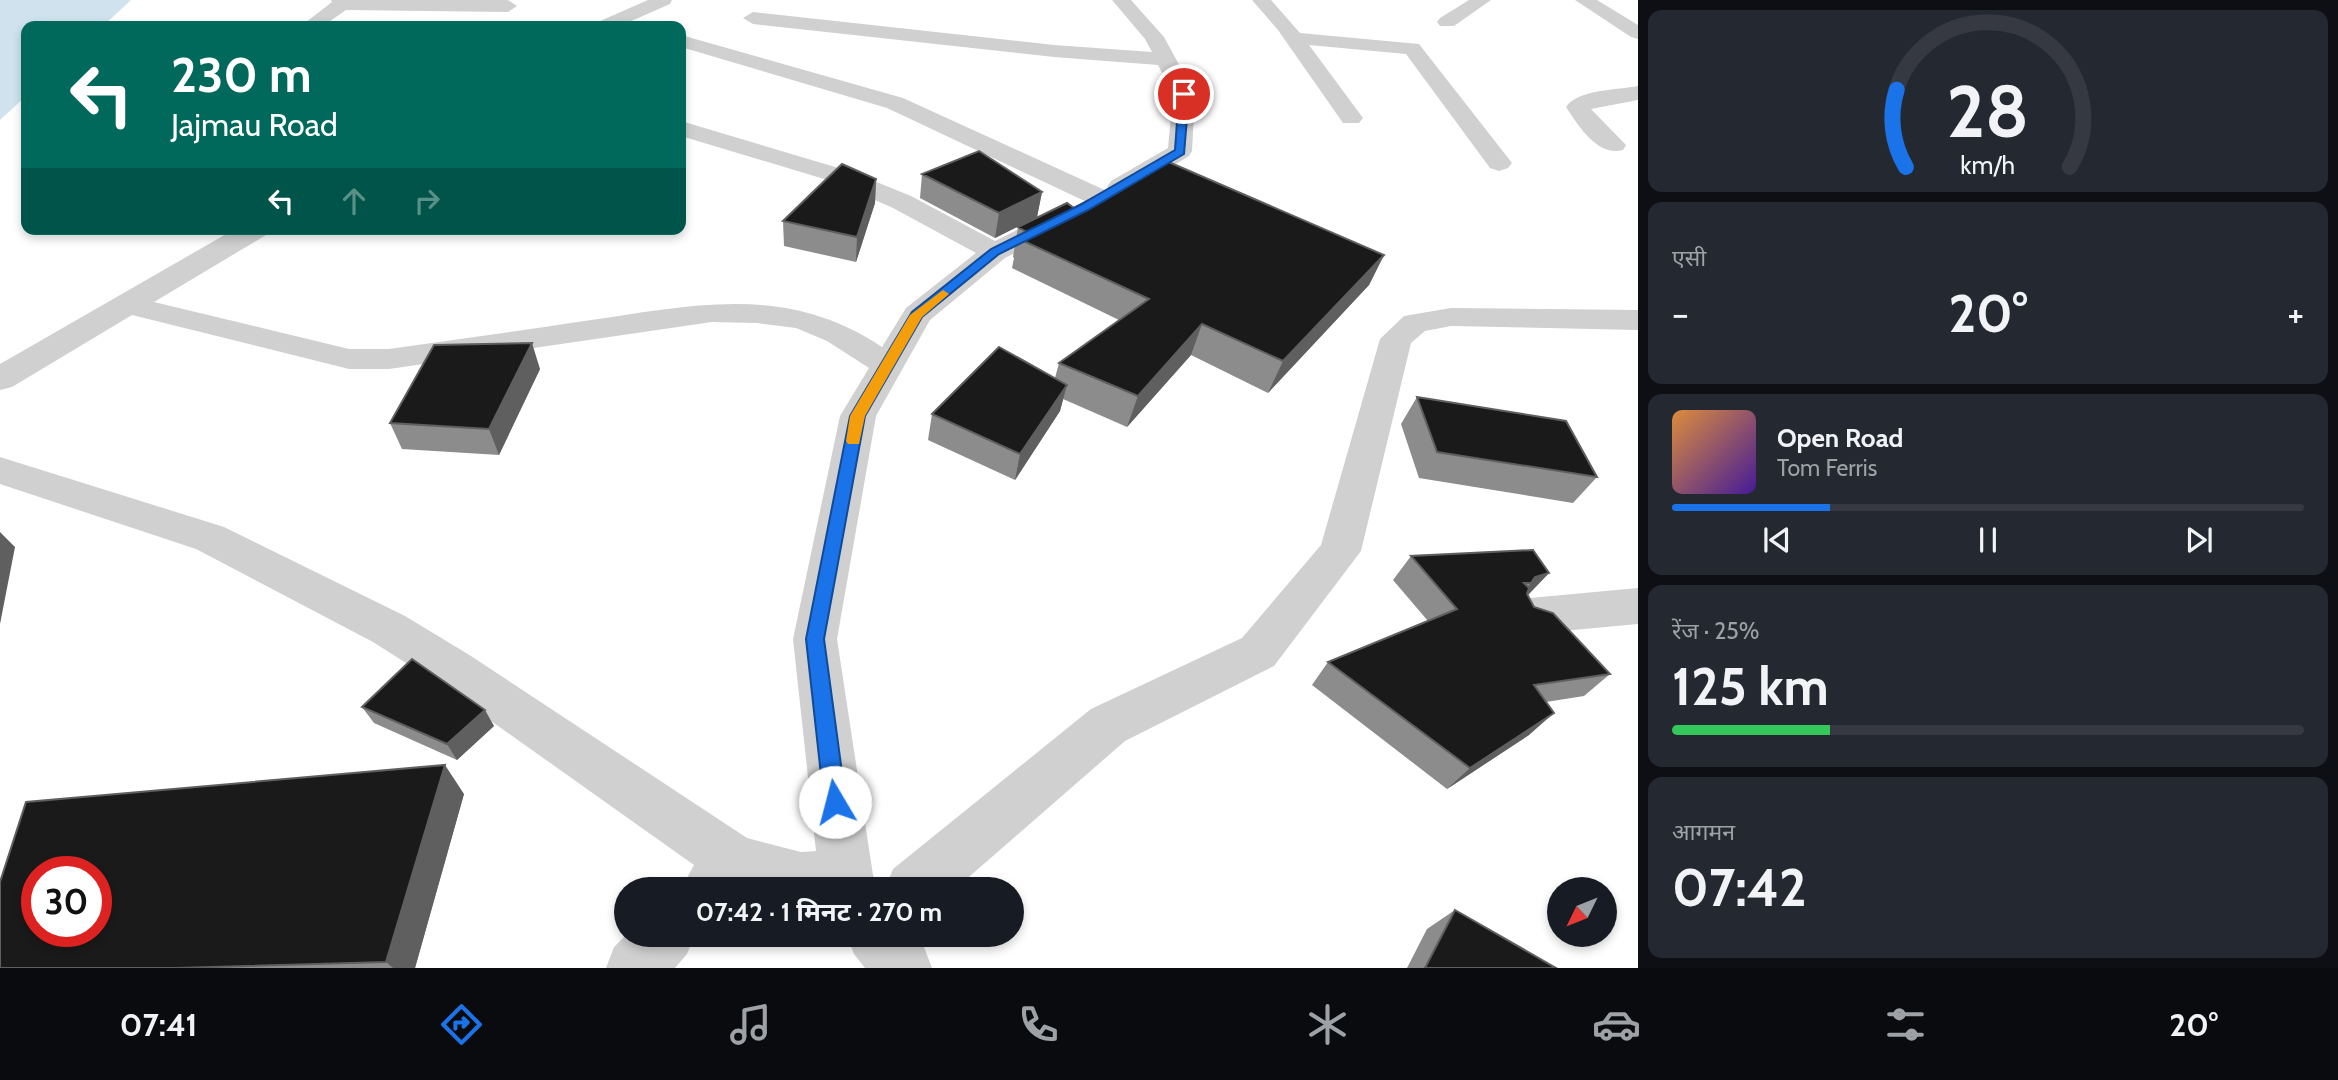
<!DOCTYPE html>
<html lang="hi">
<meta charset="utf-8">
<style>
body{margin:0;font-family:Cabin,"Noto Sans Devanagari",sans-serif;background:#242831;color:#f1f3f6;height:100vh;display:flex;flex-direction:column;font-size:26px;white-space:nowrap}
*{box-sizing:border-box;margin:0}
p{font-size:23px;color:#9ea1a6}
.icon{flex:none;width:38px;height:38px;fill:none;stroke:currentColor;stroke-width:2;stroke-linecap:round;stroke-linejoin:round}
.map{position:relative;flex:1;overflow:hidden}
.side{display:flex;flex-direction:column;gap:10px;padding:10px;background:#0d0f14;width:700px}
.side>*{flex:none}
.banner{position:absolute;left:21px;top:21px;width:665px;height:214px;border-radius:14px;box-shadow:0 4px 10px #0003;background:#00695c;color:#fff;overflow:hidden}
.needle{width:46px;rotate:227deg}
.fabs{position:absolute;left:1547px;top:877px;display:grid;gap:14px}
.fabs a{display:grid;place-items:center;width:70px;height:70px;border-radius:50%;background:#171b24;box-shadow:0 4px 10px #0003;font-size:35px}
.speed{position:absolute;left:21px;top:856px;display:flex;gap:14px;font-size:35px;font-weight:700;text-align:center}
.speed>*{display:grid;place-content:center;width:91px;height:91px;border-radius:50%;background:#171b24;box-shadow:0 4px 10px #0003;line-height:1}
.speed .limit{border:10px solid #d22;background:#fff;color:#111}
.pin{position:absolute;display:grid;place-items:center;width:60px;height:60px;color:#fff;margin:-30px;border:4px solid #fff;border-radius:50%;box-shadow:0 2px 7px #0007}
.me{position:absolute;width:77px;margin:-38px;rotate:352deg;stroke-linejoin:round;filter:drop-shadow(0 0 5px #0008)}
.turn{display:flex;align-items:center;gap:24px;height:147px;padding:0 35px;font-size:32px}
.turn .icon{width:91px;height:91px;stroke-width:2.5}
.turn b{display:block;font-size:49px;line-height:60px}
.lanes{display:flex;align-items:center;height:66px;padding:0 35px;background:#0003;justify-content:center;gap:35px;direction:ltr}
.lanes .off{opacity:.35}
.big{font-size:52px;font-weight:700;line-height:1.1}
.side .tile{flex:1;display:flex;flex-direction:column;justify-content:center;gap:10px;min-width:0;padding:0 24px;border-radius:14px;background:#242831}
.side .dial{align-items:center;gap:0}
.dial svg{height:182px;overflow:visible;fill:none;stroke:#363941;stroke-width:7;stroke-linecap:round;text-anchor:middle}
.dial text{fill:#f1f3f6;stroke:none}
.song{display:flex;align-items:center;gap:21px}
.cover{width:84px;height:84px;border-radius:10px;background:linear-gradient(135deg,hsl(30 70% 55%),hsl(260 70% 35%))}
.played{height:7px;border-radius:4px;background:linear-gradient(90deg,#1a73e8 25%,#363941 25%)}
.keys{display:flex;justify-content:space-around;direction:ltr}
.heat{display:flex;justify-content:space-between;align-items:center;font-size:38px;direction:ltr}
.charge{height:10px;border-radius:5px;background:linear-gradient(90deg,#34c759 25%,#363941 0)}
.trip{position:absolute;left:614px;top:877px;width:410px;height:70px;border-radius:35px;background:#171b24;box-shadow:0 4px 10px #0003;font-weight:700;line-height:70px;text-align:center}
.dock{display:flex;height:112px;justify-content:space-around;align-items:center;background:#090b0e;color:#9ea1a6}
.dock .icon{width:49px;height:49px}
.dock .selected{color:#1a73e8}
.dock b{font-size:32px;color:#f1f3f6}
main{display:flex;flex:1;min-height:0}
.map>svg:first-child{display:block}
.water{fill:#cfe2ee}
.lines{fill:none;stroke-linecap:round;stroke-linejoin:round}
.minor{fill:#d0d0d0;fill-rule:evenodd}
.wall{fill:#8c8c8c}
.shaded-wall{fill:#5f5f5f}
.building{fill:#1a1a1a;stroke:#5f5f5f;stroke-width:2;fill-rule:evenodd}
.route{fill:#1a73e8;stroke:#114b97;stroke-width:2}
.slow{fill:#f59e0b}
</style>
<main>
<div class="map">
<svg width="1638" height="968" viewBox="0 0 1638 968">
<rect width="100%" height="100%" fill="#fff"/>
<path class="water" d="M 0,0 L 131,0 L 103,26 L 26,26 L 26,96 L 0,120 Z"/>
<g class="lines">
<path class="minor" d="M 331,0 L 508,0 L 517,6 L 508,12 L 346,10 L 323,26 L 301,26 L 332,2 Z
M 648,0 L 672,0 L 670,4 L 620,26 L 595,26 L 598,22 Z
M 1112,0 L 1131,0 L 1164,37 L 1195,94 L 1192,151 L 1189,156 L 1129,193 L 1120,195 L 1111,193 L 1107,187 L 1111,181 L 1168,148 L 1173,94 L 1158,65 L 1054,57 L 753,24 L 743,18 L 753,12 L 1054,45 L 1152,52 L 1145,39 Z
M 1252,0 L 1271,0 L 1300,33 L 1419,44 L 1512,163 L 1508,168 L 1499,171 L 1490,168 L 1406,54 L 1309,45 L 1363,118 L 1359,123 L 1343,123 L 1278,30 Z
M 1469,0 L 1491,0 L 1454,26 L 1440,26 L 1437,22 L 1440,18 Z
M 1575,0 L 1597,0 L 1638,25 L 1638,39 L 1631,37 Z
M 681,35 L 903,98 L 1109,192 L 1113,198 L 1109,204 L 1100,206 L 1091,204 L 887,108 L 681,47 Z
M 1638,86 L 1638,100 L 1591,109 L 1626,145 L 1623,150 C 1597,157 1578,125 1566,107 C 1578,89 1618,90 1638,86 Z
M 681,121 L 852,172 L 911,196 L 995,241 L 1051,213 L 1061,211 L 1071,213 L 1075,219 L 1071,225 L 1005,258 L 930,320 L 876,416 L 837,639 L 873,875 L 879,889 L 681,889 L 694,865 L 439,684 L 373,642 L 196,549 L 0,484 L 0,457 L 224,527 L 405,616 L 471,656 L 747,838 L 801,852 L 816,851 L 793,639 L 840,416 L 869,368 L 827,341 L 796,328 L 757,323 L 712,322 L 389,369 L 349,369 L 132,315 L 12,387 L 0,390 L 0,364 L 235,229 L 270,229 L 266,235 L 154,302 L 349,349 L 389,349 C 454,340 519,331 584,321 C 692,306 784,282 882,347 L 906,308 L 976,253 L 893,208 L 834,182 L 681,136 Z
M 1451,308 L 1638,310 L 1638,330 L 1451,326 L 1425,331 L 1411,343 L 1361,551 L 1274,666 L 1125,741 L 955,889 L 885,889 L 893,869 L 1091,709 L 1242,638 L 1321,545 L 1380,339 L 1404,316 Z
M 1638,588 L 1638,624 L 1530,634 L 1514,629 L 1508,616 L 1514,603 L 1530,598 Z
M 627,934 L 695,934 L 687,954 L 675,968 L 606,968 L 614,947 Z
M 846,934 L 912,934 L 924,947 L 932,968 L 865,968 L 854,954 Z"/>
</g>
<path class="wall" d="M 922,174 L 1042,192 L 1037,217 L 995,238 L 920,198 Z
M 876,179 L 875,203 L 856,262 L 784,246 L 783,221 Z
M 1074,208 L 1384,255 L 1369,285 L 1268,393 L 1191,355 L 1127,427 L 1063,399 L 1060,411 L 1015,480 L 928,440 L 932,414 L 1055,378 L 1059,363 L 1119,320 L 1012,268 L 1014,258 L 1013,257 L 1018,227 Z
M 540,369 L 499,455 L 402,449 L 390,423 Z
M 1417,397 L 1597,477 L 1573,503 L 1419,478 L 1401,424 Z
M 1411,556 L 1549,573 L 1528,595 L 1534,607 L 1610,674 L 1584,696 L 1546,702 L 1529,735 L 1447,789 L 1312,685 L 1328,662 L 1428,621 L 1393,580 Z
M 362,707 L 494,726 L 457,760 L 374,723 Z
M 464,794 L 415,968 L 0,968 Z
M 1455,910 L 1556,968 L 1407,968 L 1427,929 Z"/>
<path class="shaded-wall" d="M 876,179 L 875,203 L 856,262 L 857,237 Z
M 1042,192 L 1037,217 L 995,238 L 999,213 Z
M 1384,255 L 1369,285 L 1268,393 L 1283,361 Z
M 1202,324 L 1191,355 L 1127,427 L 1138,396 Z
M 532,343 L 540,369 L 499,455 L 489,429 Z
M 1067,385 L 1060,411 L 1015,480 L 1020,454 Z
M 0,532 L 15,547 L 0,624 Z
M 1549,573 L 1527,596 L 1516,600 L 1531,583 L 1535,577 Z
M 485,710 L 494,726 L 457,760 L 447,744 Z
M 1554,713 L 1529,735 L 1447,789 L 1470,768 Z
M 445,765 L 464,794 L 415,968 L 393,968 L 386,962 Z"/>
<path class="building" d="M 979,151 L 1042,192 L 999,213 L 922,174 Z
M 1164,160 L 1384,255 L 1283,361 L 1202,324 L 1138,396 L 1059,363 L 1149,299 L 1017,238 L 1028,233 L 1018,227 L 1067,203 L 1074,208 Z
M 842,164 L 876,179 L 857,237 L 783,221 Z
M 532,343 L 489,429 L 390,423 L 434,345 Z
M 999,347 L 1067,385 L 1020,454 L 932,414 Z
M 1417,397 L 1566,421 L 1597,477 L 1437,452 Z
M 1533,550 L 1549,573 L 1535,577 L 1531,583 L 1524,583 L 1529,588 L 1527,594 L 1534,607 L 1553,613 L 1610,674 L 1534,685 L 1554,713 L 1470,768 L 1328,662 L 1457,609 L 1411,556 Z
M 412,659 L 485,710 L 447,744 L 362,707 Z
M 445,765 L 386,962 L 178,968 L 0,968 L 0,882 L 26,802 ZM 37,872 L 96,872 L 96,931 L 37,931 Z
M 1455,910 L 1556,968 L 1425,968 Z"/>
<path class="route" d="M 1184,92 L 1189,94 L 1184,154 L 1088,210 L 999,254 L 922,317 L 865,416 L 824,639 L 846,802 L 843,809 L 835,812 L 828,809 L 824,802 L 806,639 L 850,416 L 912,312 L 991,249 L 1080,205 L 1175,150 L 1179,94 Z"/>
<path class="slow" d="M 943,290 L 949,294 L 922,317 L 865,416 L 859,444 L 848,444 L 846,441 L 850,416 L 910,315 Z"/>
</svg>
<div class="fabs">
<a><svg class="needle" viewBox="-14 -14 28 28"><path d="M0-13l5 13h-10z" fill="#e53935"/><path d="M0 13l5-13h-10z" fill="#9ea1a6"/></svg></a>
</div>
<div class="speed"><div class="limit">30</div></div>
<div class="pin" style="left:1184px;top:94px;background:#d93025"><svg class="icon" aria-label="arrive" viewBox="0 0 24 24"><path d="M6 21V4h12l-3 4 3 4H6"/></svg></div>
<svg class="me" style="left:835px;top:802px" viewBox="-20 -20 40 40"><circle r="19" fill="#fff"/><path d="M0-13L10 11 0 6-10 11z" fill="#1a73e8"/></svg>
<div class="trip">07:42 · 1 मिनट · 270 m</div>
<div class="banner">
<div class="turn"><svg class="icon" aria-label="left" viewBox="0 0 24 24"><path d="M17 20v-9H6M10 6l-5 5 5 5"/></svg><div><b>230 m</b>Jajmau Road</div></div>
<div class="lanes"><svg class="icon" aria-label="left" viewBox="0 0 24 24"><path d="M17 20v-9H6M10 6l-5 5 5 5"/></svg><svg class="icon off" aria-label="ahead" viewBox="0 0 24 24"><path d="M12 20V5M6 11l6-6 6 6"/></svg><svg class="icon off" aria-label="right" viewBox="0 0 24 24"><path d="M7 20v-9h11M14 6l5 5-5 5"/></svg></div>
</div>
</div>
<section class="side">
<div class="tile dial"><svg viewBox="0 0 100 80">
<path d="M14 69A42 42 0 1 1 86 69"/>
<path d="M14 69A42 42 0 0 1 10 35" stroke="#1a73e8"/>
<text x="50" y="56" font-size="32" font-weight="700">28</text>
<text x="50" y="72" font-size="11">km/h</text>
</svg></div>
<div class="tile"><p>एसी</p>
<div class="heat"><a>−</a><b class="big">20°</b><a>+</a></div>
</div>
<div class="tile">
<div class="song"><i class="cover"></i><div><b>Open Road</b><p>Tom Ferris</p></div></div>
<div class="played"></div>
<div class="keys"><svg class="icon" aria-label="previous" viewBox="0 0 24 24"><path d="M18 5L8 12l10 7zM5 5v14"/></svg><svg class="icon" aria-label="pause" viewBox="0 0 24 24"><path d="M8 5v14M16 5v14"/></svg><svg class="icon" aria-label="next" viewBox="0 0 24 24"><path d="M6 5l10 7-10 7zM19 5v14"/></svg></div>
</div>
<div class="tile"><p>रेंज · 25%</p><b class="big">125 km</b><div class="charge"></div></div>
<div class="tile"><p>आगमन</p><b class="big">07:42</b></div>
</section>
</main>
<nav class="dock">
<b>07:41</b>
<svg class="icon selected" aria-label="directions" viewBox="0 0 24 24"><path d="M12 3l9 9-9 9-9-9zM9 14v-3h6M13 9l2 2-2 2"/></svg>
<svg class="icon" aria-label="music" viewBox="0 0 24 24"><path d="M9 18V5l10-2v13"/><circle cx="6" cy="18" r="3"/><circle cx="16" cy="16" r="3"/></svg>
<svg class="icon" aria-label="phone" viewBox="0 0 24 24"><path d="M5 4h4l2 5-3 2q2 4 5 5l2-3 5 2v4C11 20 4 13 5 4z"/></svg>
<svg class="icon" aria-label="climate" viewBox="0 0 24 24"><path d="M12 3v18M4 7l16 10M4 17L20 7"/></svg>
<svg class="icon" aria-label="car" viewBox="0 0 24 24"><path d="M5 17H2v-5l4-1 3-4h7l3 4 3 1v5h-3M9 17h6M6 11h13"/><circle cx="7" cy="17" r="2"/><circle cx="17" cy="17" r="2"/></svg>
<svg class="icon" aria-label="filters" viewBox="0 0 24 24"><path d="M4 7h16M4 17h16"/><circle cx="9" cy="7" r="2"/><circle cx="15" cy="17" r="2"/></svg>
<b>20°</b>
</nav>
